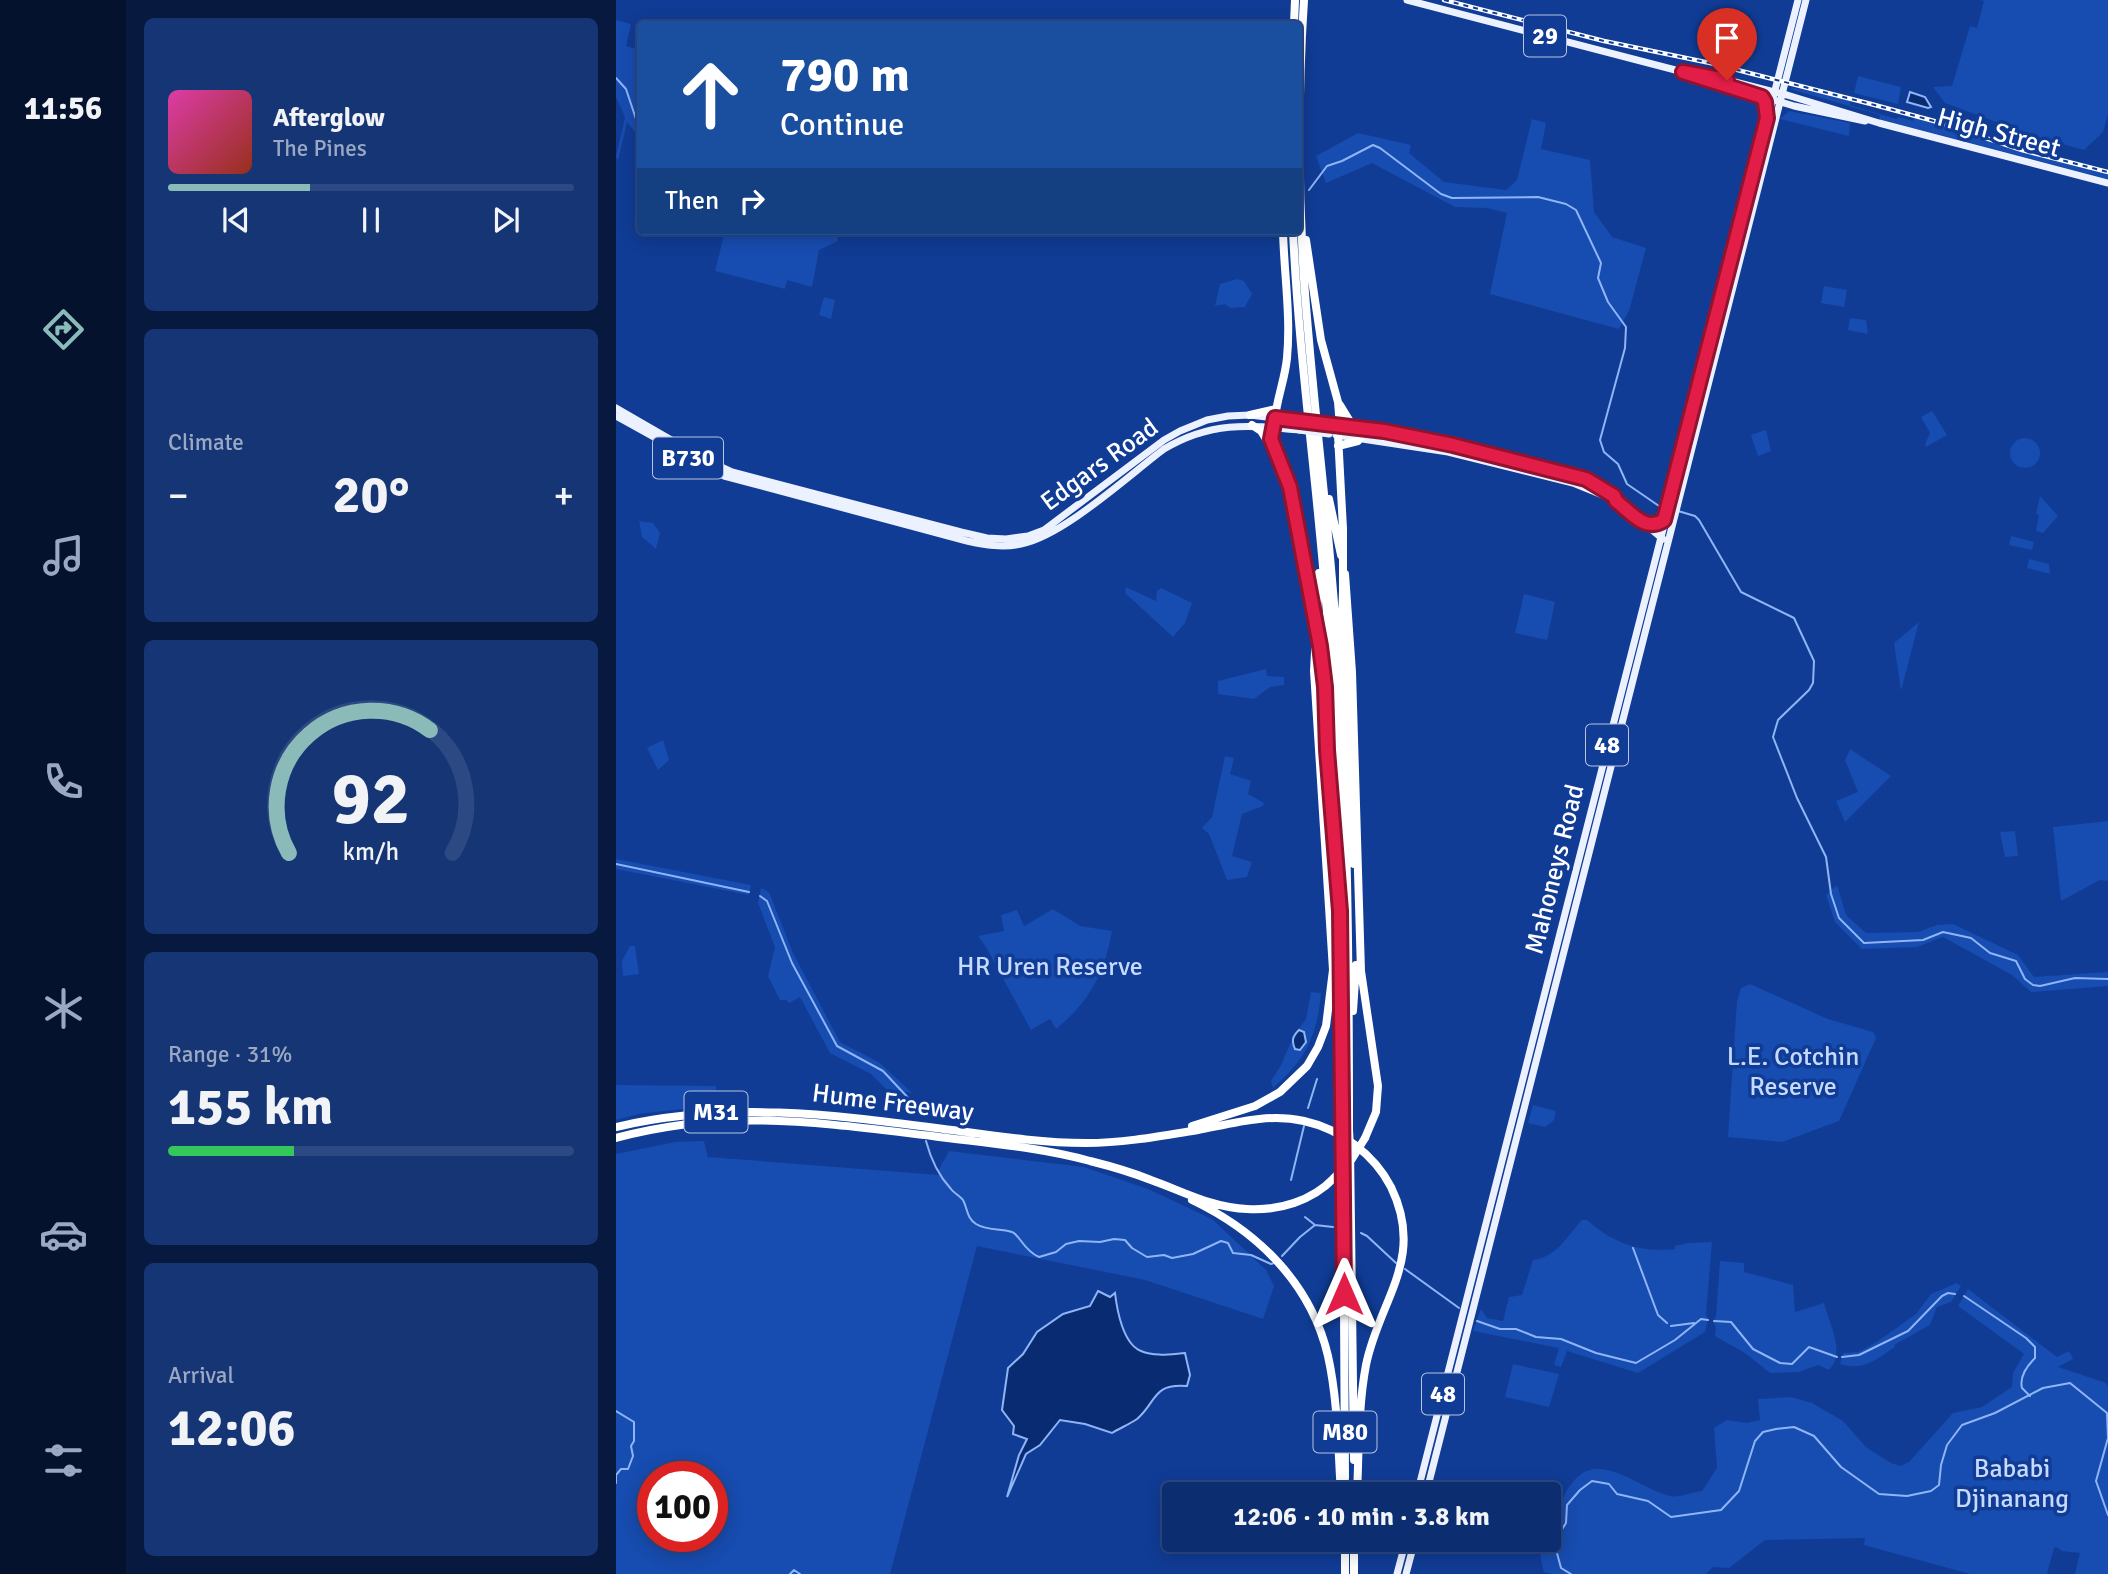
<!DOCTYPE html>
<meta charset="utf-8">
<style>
body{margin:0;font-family:Signika,sans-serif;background:#153575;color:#f1f3f6;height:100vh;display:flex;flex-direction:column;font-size:26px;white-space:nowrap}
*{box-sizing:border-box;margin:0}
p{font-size:23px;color:#9aa8c3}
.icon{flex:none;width:38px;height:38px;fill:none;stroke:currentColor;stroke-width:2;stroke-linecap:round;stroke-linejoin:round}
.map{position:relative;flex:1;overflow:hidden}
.drawer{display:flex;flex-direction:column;gap:18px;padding:18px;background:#07193e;width:490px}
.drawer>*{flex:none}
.banner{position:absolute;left:21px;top:21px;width:665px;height:214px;border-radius:7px;box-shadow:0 4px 18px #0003,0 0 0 2px #2c4983;background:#1a4fa0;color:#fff;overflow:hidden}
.speed{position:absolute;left:21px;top:1461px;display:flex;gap:14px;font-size:35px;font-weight:700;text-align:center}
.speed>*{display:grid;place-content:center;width:91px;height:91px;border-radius:50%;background:#0c2d70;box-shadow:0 4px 18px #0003,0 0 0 2px #2c4983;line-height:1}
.speed .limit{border:10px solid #d22;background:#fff;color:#111}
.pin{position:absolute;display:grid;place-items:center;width:60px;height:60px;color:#fff;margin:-72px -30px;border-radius:50% 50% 50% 0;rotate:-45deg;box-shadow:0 0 7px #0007}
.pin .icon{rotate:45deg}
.me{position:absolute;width:77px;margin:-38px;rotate:0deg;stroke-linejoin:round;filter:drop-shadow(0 0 5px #0008)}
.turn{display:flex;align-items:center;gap:24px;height:147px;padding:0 28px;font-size:32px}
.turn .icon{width:91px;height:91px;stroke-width:2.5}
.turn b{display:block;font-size:49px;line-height:60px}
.then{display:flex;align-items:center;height:66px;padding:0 28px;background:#0003;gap:14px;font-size:26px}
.big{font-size:52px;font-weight:700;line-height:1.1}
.drawer .tile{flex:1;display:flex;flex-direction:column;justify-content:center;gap:10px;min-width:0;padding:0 24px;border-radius:10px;background:#153575}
.drawer .dial{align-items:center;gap:0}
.dial svg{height:182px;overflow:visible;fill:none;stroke:#2c4983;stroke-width:7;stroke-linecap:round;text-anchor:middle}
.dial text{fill:#f1f3f6;stroke:none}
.song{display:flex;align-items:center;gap:21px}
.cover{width:84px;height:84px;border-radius:10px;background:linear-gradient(135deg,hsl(320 70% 55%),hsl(10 70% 35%))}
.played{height:7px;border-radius:4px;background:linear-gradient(90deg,#8bbbb9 35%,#2c4983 35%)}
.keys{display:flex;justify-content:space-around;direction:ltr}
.heat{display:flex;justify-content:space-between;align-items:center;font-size:38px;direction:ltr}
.charge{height:10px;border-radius:5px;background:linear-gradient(90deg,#34c759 31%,#2c4983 0)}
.trip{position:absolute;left:546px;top:1482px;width:399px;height:70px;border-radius:7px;background:#0c2d70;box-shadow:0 4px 18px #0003,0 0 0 2px #2c4983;font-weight:700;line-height:70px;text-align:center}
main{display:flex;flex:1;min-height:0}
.dock{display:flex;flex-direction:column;width:126px;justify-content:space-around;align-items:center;background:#05122d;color:#9aa8c3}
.dock .icon{width:49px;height:49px}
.dock .active{color:#8bbbb9}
.dock b{font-size:32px;color:#f1f3f6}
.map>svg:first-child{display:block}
.green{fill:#174cb0;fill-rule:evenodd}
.water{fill:#092b71;stroke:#8fb5f7;stroke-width:2}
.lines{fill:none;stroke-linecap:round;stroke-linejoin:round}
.stream{stroke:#8fb5f7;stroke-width:2}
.primary{stroke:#ebf1ff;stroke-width:7}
.highway{stroke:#fff;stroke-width:8}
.rail-casing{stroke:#fff;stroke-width:4.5}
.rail{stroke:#103c95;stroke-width:2;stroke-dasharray:5;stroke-linecap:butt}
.primary-bridge{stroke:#ebf1ff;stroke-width:7}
.highway-bridge{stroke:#fff;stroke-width:8}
.route-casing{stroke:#92132f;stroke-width:18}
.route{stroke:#e11d48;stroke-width:12}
.labels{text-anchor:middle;stroke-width:7;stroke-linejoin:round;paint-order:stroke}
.shield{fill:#103c95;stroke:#b7c4df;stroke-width:2}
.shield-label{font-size:24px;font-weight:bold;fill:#fff}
.street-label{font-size:26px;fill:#fff;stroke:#103c95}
.park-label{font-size:26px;fill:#c6dafe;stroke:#103c95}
</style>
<main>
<nav class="dock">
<b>11:56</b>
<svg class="icon active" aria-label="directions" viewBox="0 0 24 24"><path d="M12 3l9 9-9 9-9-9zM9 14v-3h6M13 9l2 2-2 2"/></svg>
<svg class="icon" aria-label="music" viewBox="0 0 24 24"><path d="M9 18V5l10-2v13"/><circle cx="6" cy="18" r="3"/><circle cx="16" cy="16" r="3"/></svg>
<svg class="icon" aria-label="phone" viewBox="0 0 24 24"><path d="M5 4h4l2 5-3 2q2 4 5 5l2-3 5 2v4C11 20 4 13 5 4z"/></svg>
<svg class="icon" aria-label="climate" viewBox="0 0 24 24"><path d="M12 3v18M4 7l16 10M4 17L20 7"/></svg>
<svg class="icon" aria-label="car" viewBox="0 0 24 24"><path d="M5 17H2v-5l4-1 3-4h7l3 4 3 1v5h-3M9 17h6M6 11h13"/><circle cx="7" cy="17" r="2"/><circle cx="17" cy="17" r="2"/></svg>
<svg class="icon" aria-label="filters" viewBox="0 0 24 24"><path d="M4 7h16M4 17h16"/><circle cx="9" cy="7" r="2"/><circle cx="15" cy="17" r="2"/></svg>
</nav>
<section class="drawer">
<div class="tile">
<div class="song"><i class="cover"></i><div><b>Afterglow</b><p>The Pines</p></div></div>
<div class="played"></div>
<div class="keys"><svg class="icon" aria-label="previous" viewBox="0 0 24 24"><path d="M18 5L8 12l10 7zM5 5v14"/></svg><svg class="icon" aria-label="pause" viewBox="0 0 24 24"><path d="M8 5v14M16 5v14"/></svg><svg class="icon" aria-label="next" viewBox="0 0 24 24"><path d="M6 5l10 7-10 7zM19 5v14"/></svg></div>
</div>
<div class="tile"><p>Climate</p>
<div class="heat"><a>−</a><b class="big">20°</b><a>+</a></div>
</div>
<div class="tile dial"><svg viewBox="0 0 100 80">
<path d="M14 69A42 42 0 1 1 86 69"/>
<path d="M14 69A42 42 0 0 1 76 15" stroke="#8bbbb9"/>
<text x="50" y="56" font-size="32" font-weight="700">92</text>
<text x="50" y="72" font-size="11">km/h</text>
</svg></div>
<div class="tile"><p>Range · 31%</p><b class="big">155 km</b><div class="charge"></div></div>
<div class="tile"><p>Arrival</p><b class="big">12:06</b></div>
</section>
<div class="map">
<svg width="1492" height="1574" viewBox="0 0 1492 1574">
<rect width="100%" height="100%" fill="#103c95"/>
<path class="green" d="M 1364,0 L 1492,0 L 1492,114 L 1487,132 L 1468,150 L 1421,137 L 1329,103 L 1317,87 L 1336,86 L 1354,26 L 1361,28 L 1368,1 Z
M 0,20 L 15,24 L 10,46 L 24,50 L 24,138 L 11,122 L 2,160 L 0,157 L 9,117 L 0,97 Z
M 1242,76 L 1285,87 L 1282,104 L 1238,93 Z
M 1178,88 L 1234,100 L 1234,105 L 1280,119 L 1283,117 L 1297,121 L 1299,117 L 1395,149 L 1492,174 L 1492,179 L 1263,119 L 1264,115 L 1174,89 Z
M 1173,111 L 1234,123 L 1233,136 L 1164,119 Z
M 916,119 L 930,123 L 925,149 L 974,160 L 978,212 L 996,237 L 1030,248 L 1013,311 L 1003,329 L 874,294 L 891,213 L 871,208 L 839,207 L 756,163 L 710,183 L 700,156 L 742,133 L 795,145 L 793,153 L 828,182 L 890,190 L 901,180 Z
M 109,231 L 221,231 L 222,241 L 203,250 L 196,287 L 171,280 L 169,289 L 99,271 Z
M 621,279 L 628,281 L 636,294 L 629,307 L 614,308 L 609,304 L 599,306 L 604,284 Z
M 1208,286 L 1231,290 L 1228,307 L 1205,303 Z
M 208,297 L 219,300 L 215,319 L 203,315 Z
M 1234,318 L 1250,320 L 1252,334 L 1232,330 Z
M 1316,411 L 1331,435 L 1310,447 L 1309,444 L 1314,433 L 1305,417 Z
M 1150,430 L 1155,451 L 1142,456 L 1135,435 Z
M1394 453a15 15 0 1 1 30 0a15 15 0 1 1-30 0Z
M 1424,496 L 1442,516 L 1427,533 L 1420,531 L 1423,515 L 1420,514 Z
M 23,521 L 37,523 L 44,533 L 40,549 L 26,537 Z
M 1395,536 L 1418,542 L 1416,550 L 1393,545 Z
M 1413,559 L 1433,564 L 1434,574 L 1411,568 Z
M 510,587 L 540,601 L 541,591 L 545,588 L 576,603 L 569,623 L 557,637 L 509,593 Z
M 908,594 L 939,602 L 931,640 L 899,633 Z
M 1303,622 L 1285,691 L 1278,643 Z
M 650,669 L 651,676 L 668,677 L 668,685 L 654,687 L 638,699 L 602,694 L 602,681 Z
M 47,740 L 53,760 L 42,770 L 31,748 Z
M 1234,749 L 1275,776 L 1229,822 L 1220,801 L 1242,792 L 1229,760 Z
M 609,756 L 618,758 L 614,774 L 635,781 L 632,794 L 648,803 L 647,806 L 626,814 L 616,856 L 636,862 L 631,877 L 611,880 L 593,834 L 586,828 L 596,817 Z
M 1492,821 L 1492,881 L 1484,880 L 1445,901 L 1437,827 Z
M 1399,831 L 1402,856 L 1389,857 L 1384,832 Z
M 0,859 L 135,885 L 133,895 L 0,869 Z
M 1221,885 L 1230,915 L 1250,933 L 1302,932 L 1321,925 L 1337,924 L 1402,955 L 1418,977 L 1492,972 L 1492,986 L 1415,992 L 1396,975 L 1327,937 L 1301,947 L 1246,949 L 1219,922 L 1210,895 Z
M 145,888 L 153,892 L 177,953 L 224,1042 L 264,1063 L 296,1093 L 270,1089 L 255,1074 L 214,1053 L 184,997 L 173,1003 L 170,1000 L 164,1000 L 152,976 L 159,947 L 142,903 Z
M 437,909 L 464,926 L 496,931 C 488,974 474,1001 440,1029 L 434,1019 L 415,1030 L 370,947 L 362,936 L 388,931 L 385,915 L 401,910 L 408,926 Z
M 14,946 L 19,946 L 23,974 L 7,976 L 6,961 Z
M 1134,984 L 1212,1019 L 1257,1032 L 1260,1038 L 1223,1121 L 1166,1142 L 1112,1137 L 1121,1001 L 1125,988 Z
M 695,992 L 705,993 C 701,1036 690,1059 657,1088 L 655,1081 L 665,1065 L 678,1035 L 690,1019 Z
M 0,1085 L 100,1086 L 100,1105 L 23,1114 L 0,1120 Z
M 917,1105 L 940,1111 L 938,1120 L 929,1127 L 912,1123 Z
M 88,1141 L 92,1157 L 323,1175 L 322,1171 L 333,1151 L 468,1167 L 532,1189 L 596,1219 L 650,1270 L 658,1286 L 647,1319 L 529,1280 L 361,1246 L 274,1574 L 0,1574 L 0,1154 L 59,1142 ZM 37,1477 L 96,1477 L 96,1536 L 37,1536 Z
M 966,1220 L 971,1220 C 997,1243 1024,1253 1059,1249 L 1059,1246 L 1072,1243 L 1096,1242 L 1090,1314 L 1092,1319 L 1089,1332 L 1022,1373 L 951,1351 L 945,1367 L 938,1365 L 943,1348 L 857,1331 L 865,1309 L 871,1318 L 887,1321 L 893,1297 L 906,1295 L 917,1260 C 941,1257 951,1236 966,1220 Z
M 1104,1261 L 1128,1263 L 1128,1272 L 1177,1285 L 1179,1312 L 1208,1303 C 1213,1323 1230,1353 1213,1370 L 1202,1365 L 1183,1372 L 1154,1373 L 1129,1353 L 1099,1336 L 1100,1327 L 1097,1322 L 1100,1316 Z
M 1341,1283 L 1345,1286 L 1335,1302 L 1321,1307 L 1314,1325 L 1278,1345 L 1279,1347 C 1259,1360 1249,1371 1224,1364 L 1227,1353 L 1243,1352 L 1262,1341 L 1300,1314 L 1315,1294 Z
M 1352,1289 L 1441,1357 L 1453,1351 L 1457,1359 L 1442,1367 L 1490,1383 L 1492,1387 L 1492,1574 L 1459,1574 L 1464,1553 L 1446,1551 L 1440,1547 L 1438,1548 L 1431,1574 L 1354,1574 L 1248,1545 L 1249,1538 L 1149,1540 L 1113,1568 L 1097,1567 L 1090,1574 L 936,1574 L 928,1572 C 925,1560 921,1551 929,1540 L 933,1540 L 936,1528 L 935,1526 C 944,1510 947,1488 964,1475 C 988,1455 1028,1490 1054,1496 C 1062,1498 1077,1492 1086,1491 L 1101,1468 L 1098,1428 L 1111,1420 L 1131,1423 L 1144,1420 L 1142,1399 L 1175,1397 L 1196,1403 L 1227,1421 L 1250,1447 L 1275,1463 L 1284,1466 L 1293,1462 L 1337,1413 L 1366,1407 L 1396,1387 L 1397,1373 L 1408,1354 L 1342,1306 Z
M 897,1364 L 943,1374 L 933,1407 L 889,1397 Z"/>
<path class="water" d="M 1294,92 L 1309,97 L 1315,107 L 1312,108 L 1291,102 Z
M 683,1030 L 688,1032 L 690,1042 L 684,1050 L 679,1049 C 675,1040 677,1036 683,1030 Z
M 482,1291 L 494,1297 L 499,1293 C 501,1310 507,1344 525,1351 C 539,1357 555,1354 569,1353 L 574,1375 L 571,1386 C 536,1383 541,1402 521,1419 C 514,1424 504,1428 496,1433 L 469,1424 L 444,1420 L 424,1445 L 410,1454 L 391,1497 L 403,1455 L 411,1439 L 397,1434 L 398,1426 L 386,1410 L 392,1368 L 407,1354 L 421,1332 L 447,1314 L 474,1306 Z"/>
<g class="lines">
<path class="stream" d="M 0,78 L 10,89 L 20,119 L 24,125
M 693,190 L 711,166 L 726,161 L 757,145 L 764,148 L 825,194 L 836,198 L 922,197 L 950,204 L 960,210 L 985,263 L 982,278 L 992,302 L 1010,327 L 1009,348 L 984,440 L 988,452 L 1002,464 L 1011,484 L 1043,506 L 1050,508
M 1062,511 L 1079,516 L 1083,520 L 1125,592 L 1178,618 L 1198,661 L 1197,683 L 1193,690 L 1162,720 L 1157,737 L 1181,798 L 1210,857 L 1215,894 L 1223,918 L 1248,943 L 1307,940 L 1327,932 L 1355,938 L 1374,953 L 1400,961 L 1409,979 L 1417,985 L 1424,986 L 1459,978 L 1492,979
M 0,864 L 133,892
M 144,896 L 151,901 L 176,963 L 221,1046 L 267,1071 L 296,1102 L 304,1115
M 692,1108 L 701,1079
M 310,1141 C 315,1160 322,1175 335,1189 C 338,1193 344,1196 347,1200 C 352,1209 350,1217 360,1224 C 371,1231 384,1228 396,1232 C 403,1234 408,1251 423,1257 L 440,1252 L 450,1244 L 463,1241 L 484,1242 L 498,1239 L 509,1240 L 516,1248 L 531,1257 L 548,1255 L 556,1258 L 577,1254 L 605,1241 L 612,1243 L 617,1253 L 635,1255 L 655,1264 L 658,1263
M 675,1180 L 688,1126
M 689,1217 L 699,1225
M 745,1233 L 751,1236 L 780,1263
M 1017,1248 L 1042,1315 L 1051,1323
M 666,1256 L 684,1237 L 699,1225 L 717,1227
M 789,1269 L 843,1308
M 1348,1296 L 1410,1338 L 1419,1347 L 1419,1358 C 1411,1366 1403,1376 1406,1388 L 1414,1396
M 861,1321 L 884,1329 L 900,1329 L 920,1337 L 945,1339 L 980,1353 L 1020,1363 L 1059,1340 L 1085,1319 L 1092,1320
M 1098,1321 L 1115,1322 L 1137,1349 L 1164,1363 L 1176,1364 L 1193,1347 L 1221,1357
M 1055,1326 L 1078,1323
M 1226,1357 L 1243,1355 L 1292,1331 L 1326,1296 L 1332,1293 L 1339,1294
M 0,1411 L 18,1422 L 18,1441 L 15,1446 L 17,1456 L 12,1469 L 5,1469 L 0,1475 L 0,1483
M 174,1574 L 178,1570 L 184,1574
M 955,1574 L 945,1568 L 938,1542 L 950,1523 L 951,1505 L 964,1490 L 976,1481 L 993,1484 L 1001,1494 L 1032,1501 L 1055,1517 L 1105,1510 L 1123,1491 L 1139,1441 L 1147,1432 L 1160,1429 L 1178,1427 L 1198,1436 L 1225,1467 L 1263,1494 L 1291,1496 L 1315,1491 L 1323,1485 L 1325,1465 L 1331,1445 L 1346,1425 L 1379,1413 L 1427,1388 L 1454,1383 L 1491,1413 L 1492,1438 L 1480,1481 L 1492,1515"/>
<path class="primary" d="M 791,0 L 1067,72 L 1111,80 L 1171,95 L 1263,123 L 1492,183
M 1088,79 L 1178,106 L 1249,121
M 0,408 L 90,460 L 116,472 L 345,532 L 371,538 L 390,539 L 412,536 L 428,530 L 548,440 L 564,431 L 591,420 L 612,416 L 634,415 L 683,421
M 0,416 L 108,476 L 351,541 C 369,545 387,548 405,544 C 447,536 512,476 548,449 C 595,421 632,425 683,430
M 711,424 C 778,433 842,446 907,463 C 939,472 971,476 998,496 L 1001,501 L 1047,539
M 720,435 L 832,452 L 957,483 L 1001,501
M 801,1494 L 1182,0
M 810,1494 L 1190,0
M 781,1574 L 790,1540
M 790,1574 L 799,1540"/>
<path class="highway" d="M 688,0 C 682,93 682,186 688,279 C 696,396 712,513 720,630 C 732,796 733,964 733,1130
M 678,24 L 679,0
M 677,231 C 683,364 703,495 712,628 C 725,794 726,960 727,1127
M 690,240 L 705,340 L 722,402 L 724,426
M 724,405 L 738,428
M 634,415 L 660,409
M 659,418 C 661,398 669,379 671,358 C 675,316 668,273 667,231
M 636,425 L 645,431 L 655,447
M 656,427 L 655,439 L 674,487 L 697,608
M 722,435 L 727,529
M 722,446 L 742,441 L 744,438
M 713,499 L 725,555
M 729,574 L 736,672 L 745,971 L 762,1086 L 760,1112 L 749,1138
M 727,591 L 726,624 L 738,864
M 701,620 L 703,573
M 704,645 L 710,687 L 712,789
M 737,1011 L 740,965
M 576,1126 L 639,1106 L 664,1092 L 691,1066 L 702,1047 L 710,1026 L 717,970 L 698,671 L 700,633
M 0,1127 C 116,1100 220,1115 336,1130 C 380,1136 426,1143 470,1143 C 508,1143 545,1136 582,1130 C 618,1123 652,1113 688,1121 C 724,1129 758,1154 775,1187 C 810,1259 763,1300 750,1365 C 742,1407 743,1452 741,1494
M 0,1138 C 110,1108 206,1123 316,1136 C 369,1143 423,1147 474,1161 C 494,1166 515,1172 535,1180 C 566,1191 597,1208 631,1209 C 663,1211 696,1201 718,1178
M 727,1143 L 729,1478
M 734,1148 L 738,1460
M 576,1200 C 641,1231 695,1283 712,1356 C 722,1401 722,1449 725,1494
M 729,1540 L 729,1574
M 738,1540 L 738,1574"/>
<defs>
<path id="rail" d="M 828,0 L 988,41 L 1094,63 L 1255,104 L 1318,121 L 1406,150 L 1492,172"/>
</defs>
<use href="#rail" class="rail-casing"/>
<use href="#rail" class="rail"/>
<path class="primary-bridge" d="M 683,421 L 711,424
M 683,430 L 713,434"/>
<path class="highway-bridge" d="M 727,591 L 727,529
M 697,608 L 704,645
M 733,1130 L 734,1148
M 727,1143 L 727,1127
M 718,1178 L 736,1159 L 749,1138"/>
</g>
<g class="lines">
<defs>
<path id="route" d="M 728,1294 L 724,911 L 711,750 L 709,687 L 704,646 L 674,487 L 655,439 L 659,418 L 768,431 L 837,445 L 970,479 L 998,496 L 1000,501 C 1015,512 1029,533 1048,520 L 1151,118 L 1149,102 L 1146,97 L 1067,72 L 1111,80"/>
</defs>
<use href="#route" class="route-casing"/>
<use href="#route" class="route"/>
</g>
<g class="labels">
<g class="shield">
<rect x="908" y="15.5" width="42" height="41" rx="5"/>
<rect x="37" y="437.5" width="70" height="41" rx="5"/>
<rect x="970" y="724.5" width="42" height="41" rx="5"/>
<rect x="68.5" y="1091.5" width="63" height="41" rx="5"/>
<rect x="806" y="1373.5" width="42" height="41" rx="5"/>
<rect x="697.5" y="1411.5" width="63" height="41" rx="5"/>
</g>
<g class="shield-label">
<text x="929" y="44">29</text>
<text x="72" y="466">B730</text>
<text x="991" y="753">48</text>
<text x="100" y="1120">M31</text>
<text x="827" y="1402">48</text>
<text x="729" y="1440">M80</text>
</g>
<g class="street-label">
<text transform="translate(1383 132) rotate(15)" y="9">High Street</text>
<text transform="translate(483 464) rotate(-36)" y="9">Edgars Road</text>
<text transform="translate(938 869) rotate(-76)" y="9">Mahoneys Road</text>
<text transform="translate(277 1102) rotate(7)" y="9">Hume Freeway</text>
</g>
<g class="park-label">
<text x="434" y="975">HR Uren Reserve</text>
<text x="1177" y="1065">L.E. Cotchin<tspan x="1177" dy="30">Reserve</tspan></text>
<text x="1396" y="1477">Bababi<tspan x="1396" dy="30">Djinanang</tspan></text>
</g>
</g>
</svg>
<div class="speed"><div class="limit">100</div></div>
<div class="pin" style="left:1111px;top:80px;background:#d93025"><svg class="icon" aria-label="arrive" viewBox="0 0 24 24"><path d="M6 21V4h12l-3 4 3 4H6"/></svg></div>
<svg class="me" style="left:728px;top:1294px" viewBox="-20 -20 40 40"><path d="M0-17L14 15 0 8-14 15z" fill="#e11d48" stroke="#fff" stroke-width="4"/></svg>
<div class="trip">12:06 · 10 min · 3.8 km</div>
<div class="banner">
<div class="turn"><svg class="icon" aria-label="ahead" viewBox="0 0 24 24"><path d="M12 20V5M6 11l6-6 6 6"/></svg><div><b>790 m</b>Continue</div></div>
<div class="then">Then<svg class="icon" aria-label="right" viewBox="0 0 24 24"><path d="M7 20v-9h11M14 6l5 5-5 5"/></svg></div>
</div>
</div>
</main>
